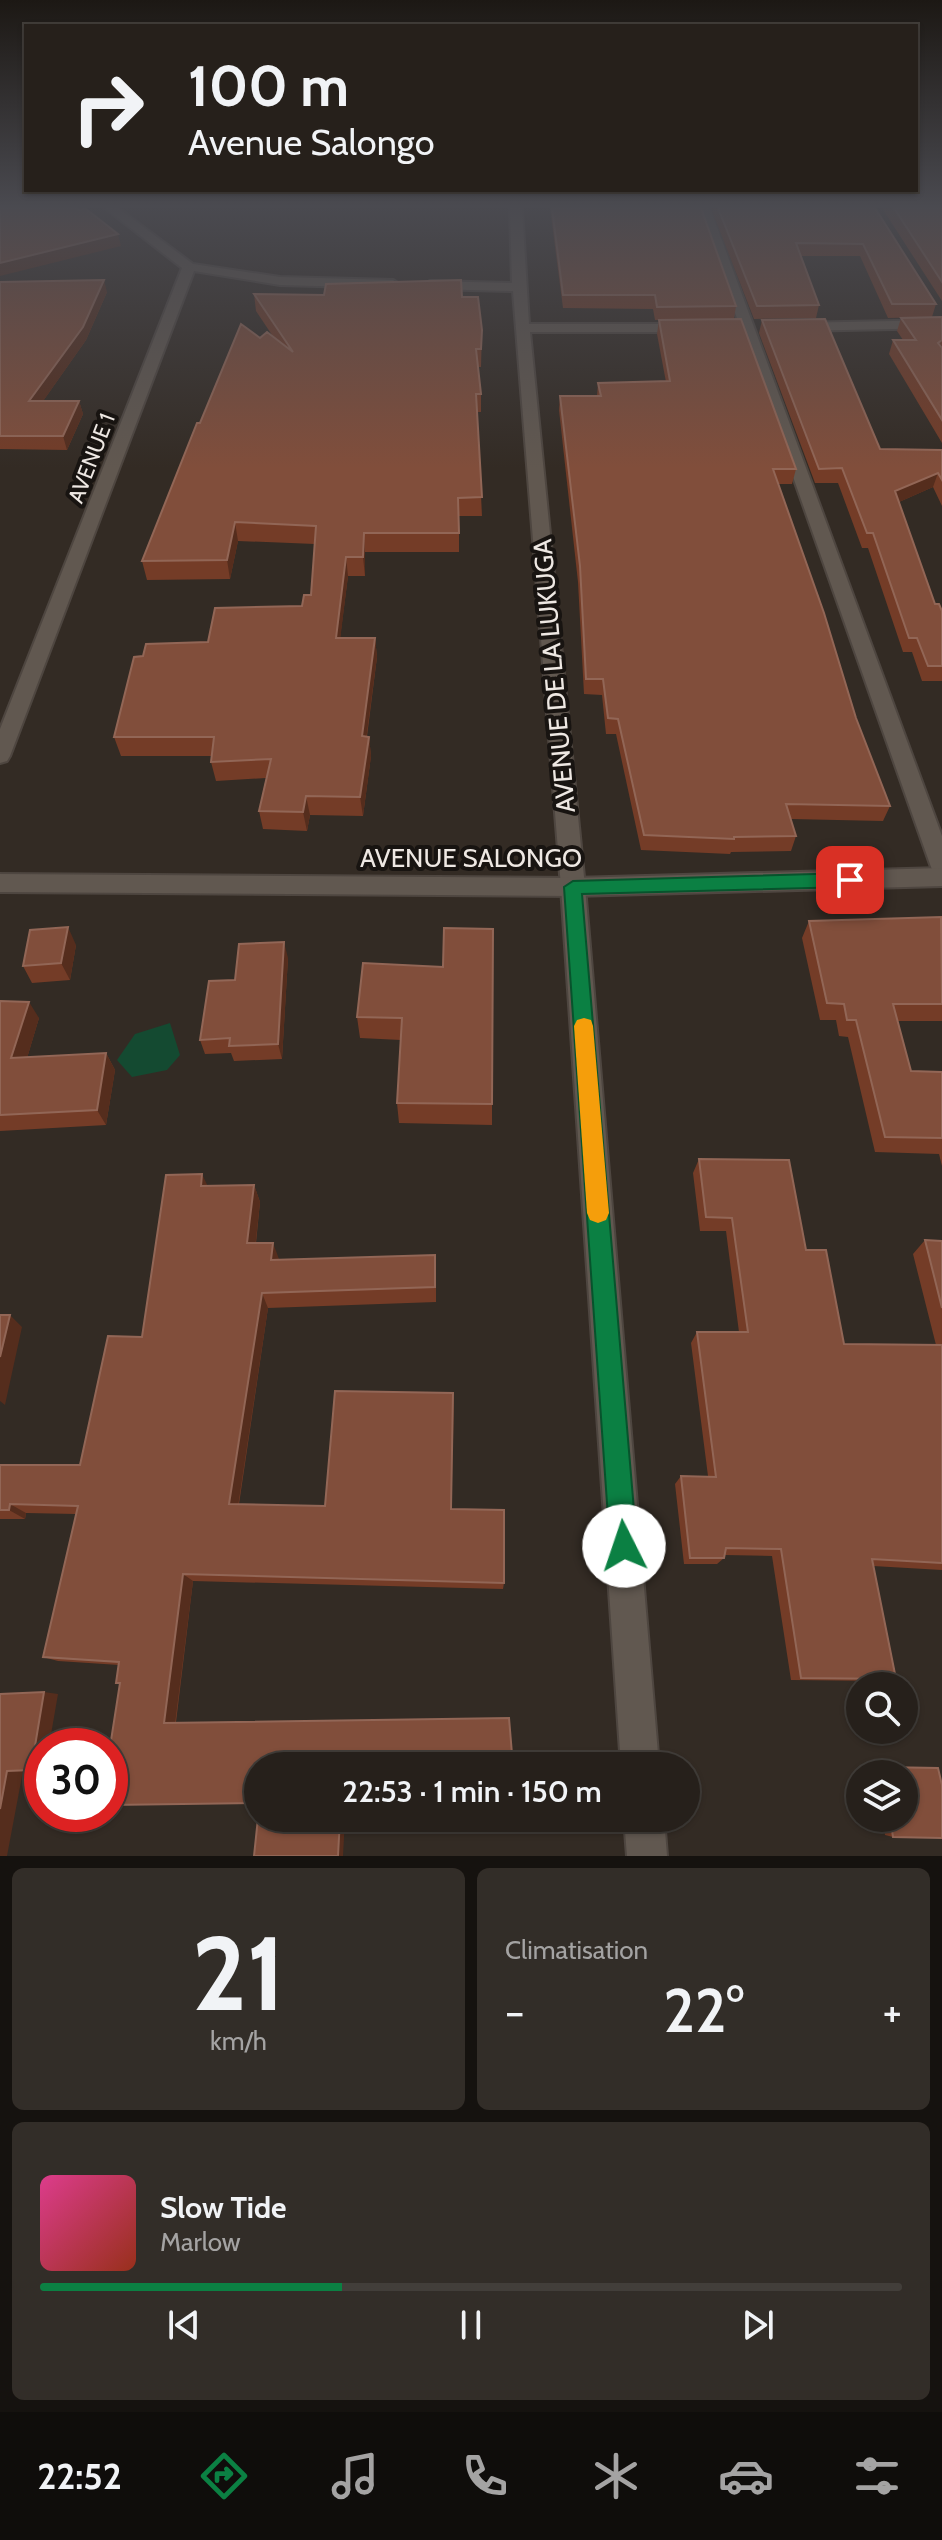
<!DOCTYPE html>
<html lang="fr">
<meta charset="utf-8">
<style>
body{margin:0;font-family:Cabin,sans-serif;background:#322d28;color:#f1f3f6;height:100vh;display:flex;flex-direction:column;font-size:30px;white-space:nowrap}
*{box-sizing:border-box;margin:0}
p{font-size:26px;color:#a4a3a3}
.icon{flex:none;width:44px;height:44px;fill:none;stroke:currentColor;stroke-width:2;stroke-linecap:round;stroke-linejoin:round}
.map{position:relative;height:1856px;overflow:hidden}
.panel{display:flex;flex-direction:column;gap:12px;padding:12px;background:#15120f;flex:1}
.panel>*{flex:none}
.guide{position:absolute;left:24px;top:24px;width:894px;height:168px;border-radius:0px;box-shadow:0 2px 6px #0004,0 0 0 2px #423e3a;background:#26201b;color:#f1f3f6;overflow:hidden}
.buttons{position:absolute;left:846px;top:1672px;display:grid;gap:16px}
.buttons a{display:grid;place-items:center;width:72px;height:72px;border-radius:50%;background:#26201b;box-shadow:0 2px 6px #0004,0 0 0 2px #423e3a;font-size:40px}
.speed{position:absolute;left:24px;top:1728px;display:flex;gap:16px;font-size:40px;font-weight:700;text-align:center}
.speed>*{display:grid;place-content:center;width:104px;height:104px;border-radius:50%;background:#26201b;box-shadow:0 2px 6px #0004,0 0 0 2px #423e3a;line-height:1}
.speed .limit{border:12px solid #d22;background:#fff;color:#111}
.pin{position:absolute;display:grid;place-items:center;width:68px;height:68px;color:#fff;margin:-34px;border-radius:16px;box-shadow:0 4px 12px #0006}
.me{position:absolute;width:88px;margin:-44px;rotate:356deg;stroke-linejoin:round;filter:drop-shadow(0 0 6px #0008)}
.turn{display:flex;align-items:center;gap:28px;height:168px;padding:0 32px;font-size:36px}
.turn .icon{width:104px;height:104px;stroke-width:2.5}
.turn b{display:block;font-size:56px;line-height:68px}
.big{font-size:60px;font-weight:600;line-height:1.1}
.panel .tile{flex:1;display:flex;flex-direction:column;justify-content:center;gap:12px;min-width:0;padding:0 28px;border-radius:12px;background:#322d28}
.panel .dial{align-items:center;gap:0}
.dial b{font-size:104px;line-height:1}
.song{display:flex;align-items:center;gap:24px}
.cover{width:96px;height:96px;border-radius:12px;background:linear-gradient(135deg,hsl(330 70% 55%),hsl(10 70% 35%))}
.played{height:8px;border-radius:4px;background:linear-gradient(90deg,#0b8043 35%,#423e3a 35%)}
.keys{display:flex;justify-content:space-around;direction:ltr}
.heat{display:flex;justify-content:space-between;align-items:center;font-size:44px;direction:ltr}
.panel .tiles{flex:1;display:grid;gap:12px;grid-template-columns:1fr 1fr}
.tile:last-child{grid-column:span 2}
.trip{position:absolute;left:244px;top:1752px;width:456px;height:80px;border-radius:40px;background:#26201b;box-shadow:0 2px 6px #0004,0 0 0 2px #423e3a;font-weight:600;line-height:80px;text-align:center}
.dock{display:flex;height:128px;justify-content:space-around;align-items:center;background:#0f0d0b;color:#a4a3a3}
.dock .icon{width:56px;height:56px}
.dock .selected{color:#0b8043}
.dock b{font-size:36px;color:#f1f3f6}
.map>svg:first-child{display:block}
.green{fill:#144a31}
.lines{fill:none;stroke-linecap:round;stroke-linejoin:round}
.street-casing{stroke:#4e4640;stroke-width:4}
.secondary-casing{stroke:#4e4640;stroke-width:4}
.street{fill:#615850;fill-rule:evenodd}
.secondary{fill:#615850;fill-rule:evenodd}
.wall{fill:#743c27}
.shaded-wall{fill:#552d1d}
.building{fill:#814e3b;stroke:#926656;stroke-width:2}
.route{fill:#0b8043;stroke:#07532c;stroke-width:2}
.slow{fill:#f59e0b}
.labels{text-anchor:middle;stroke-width:8;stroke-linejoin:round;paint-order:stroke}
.far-street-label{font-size:22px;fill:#eee8e3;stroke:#181411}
.street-label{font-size:26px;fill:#eee8e3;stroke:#181411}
</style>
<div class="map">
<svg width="942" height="1856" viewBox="0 0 942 1856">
<rect width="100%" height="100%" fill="#332b24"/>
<path class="green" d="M 170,1023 L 180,1055 L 167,1070 L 132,1077 L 117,1060 L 135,1034 Z"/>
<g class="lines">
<defs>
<path id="street" d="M 105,208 L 118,208 L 193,264 L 280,277 L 393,280 L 399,284 L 393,288 L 280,285 L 194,271 L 10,756 L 7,761 L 0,763 L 0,729 L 182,268 Z
M 510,208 L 522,208 L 529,324 L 692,324 L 699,328 L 692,332 L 530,332 L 585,887 L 659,1766 L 621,1766 L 561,887 L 513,291 L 430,289 L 424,285 L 430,281 L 512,283 Z
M 698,208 L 710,208 L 942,836 L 942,876 L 934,873 L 931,867 Z
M 942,320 L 942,328 L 796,331 L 789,327 L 796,323 Z
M 624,1818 L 664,1818 L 667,1856 L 627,1856 Z"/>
<path id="secondary" d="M 942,868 L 942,886 L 573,896 L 0,892 L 0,874 L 573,878 Z"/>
</defs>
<use href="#street" class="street-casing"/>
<use href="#secondary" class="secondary-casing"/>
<use href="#street" class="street"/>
<use href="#secondary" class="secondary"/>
</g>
<path class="wall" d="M 550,208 L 701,208 L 736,306 L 734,319 L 655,320 L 653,309 L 563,308 Z
M 711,208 L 875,208 L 936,304 L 932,317 L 888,318 L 860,256 L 801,256 L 819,305 L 816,318 L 754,319 Z
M 882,208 L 942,208 L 942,301 Z
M 0,282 L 107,292 L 86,340 L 43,401 L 79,401 L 83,414 L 67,450 L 0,449 Z
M 254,294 L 462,297 L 482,330 L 481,367 L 478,367 L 481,394 L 481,412 L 477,412 L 482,516 L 459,516 L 459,552 L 365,552 L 365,576 L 348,576 L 340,638 L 375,638 L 377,657 L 367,736 L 369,737 L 371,756 L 363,816 L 310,815 L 307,831 L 263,829 L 259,811 L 266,778 L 216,781 L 211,762 L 211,756 L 121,756 L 114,737 L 208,642 L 302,606 L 311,595 L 315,544 L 238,541 L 230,579 L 147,580 L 142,561 L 200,423 L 260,338 L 274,338 L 256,311 Z
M 942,317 L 942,443 L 889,354 L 893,340 L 903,340 L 897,331 L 901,318 Z
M 659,320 L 796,469 L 792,484 L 778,484 L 856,718 L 890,806 L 883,821 L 791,819 L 796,836 L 791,851 L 731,852 L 730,854 L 641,850 L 616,734 L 606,734 L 602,695 L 584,694 L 578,582 L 559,410 L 560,396 L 597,396 L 598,383 L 666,382 L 657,334 Z
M 762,320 L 880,449 L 942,450 L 942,506 L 933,487 L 899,502 L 935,604 L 942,611 L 942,681 L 922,681 L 912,652 L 903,652 L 868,548 L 862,548 L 838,483 L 815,483 L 759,333 Z
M 942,920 L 942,1021 L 898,1021 L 911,1071 L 942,1072 L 942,1166 L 939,1154 L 875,1152 L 848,1037 L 839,1036 L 836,1020 L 820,1020 L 802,938 L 809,921 Z
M 76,945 L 70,980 L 32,983 L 23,966 Z
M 288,958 L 282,1059 L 234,1061 L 231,1053 L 205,1054 L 200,1040 L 235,980 Z
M 363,963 L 492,1104 L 492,1125 L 399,1123 L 397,1103 L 401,1040 L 360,1038 L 357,1017 Z
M 0,1001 L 39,1018 L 27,1058 L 106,1053 L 115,1070 L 106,1125 L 0,1131 Z
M 699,1159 L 806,1250 L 844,1344 L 936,1345 L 913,1254 L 925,1240 L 942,1241 L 942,1570 L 873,1566 L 896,1679 L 882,1681 L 791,1680 L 772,1556 L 725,1555 L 724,1558 L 717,1564 L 684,1564 L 675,1484 L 681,1476 L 708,1476 L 691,1343 L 697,1332 L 739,1332 L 726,1231 L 700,1231 L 693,1173 Z
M 254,1185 L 260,1202 L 256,1243 L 279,1259 L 279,1260 L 436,1270 L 436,1302 L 268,1308 L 239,1504 L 325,1506 L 453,1393 L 451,1509 L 504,1583 L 503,1589 L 193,1581 L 176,1722 L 258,1803 L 119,1684 L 116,1683 L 119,1665 L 58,1661 L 43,1657 L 76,1514 L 26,1513 L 25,1519 L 0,1519 L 0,1465 L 80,1465 L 142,1337 L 208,1186 Z
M 873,1767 L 938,1768 L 942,1785 L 942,1838 L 893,1837 L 885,1835 L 882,1818 L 904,1818 L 904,1774 L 875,1774 Z"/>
<path class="shaded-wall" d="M 118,234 L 121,246 L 0,276 L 0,263 Z
M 104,280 L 107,292 L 86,340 L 34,414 L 29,401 Z
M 79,401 L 83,414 L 67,450 L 63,436 Z
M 938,473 L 933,487 L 890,506 L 895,491 Z
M 235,522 L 238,541 L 230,579 L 227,560 Z
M 364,533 L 365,552 L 365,576 L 363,557 Z
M 346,557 L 348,576 L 338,657 L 336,638 Z
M 375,638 L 377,657 L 364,755 L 362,736 Z
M 369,737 L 371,756 L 363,816 L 360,797 Z
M 306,796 L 310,815 L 307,831 L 303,812 Z
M 68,927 L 76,945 L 70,980 L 61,963 Z
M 284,942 L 288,958 L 282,1059 L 278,1044 Z
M 29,1002 L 39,1018 L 22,1075 L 11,1058 Z
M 106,1053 L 115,1070 L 106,1125 L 97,1110 Z
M 202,1174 L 210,1191 L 201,1186 Z
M 254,1185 L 260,1202 L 254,1258 L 247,1243 Z
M 273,1243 L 279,1259 L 277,1276 L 271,1260 Z
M 262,1293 L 268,1308 L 237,1513 L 229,1504 Z
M 10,1315 L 22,1327 L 5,1405 L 0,1401 L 0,1357 Z
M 453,1393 L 454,1405 L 451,1518 L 451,1509 Z
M 10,1504 L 26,1513 L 25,1519 L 9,1510 Z
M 183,1574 L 193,1581 L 175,1724 L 164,1723 Z
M 44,1692 L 58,1694 L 49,1746 L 42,1746 L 42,1770 L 31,1770 Z
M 7,1771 L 23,1771 L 7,1856 L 0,1856 L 0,1809 Z
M 340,1818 L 345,1818 L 343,1856 L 338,1856 Z"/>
<path class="building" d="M 0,208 L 77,208 L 79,210 L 85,208 L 118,234 L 0,263 Z
M 552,208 L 701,208 L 736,306 L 657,307 L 655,295 L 563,295 Z
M 718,208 L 875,208 L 936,304 L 892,304 L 863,244 L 796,243 L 819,305 L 757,306 Z
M 894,208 L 942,208 L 942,282 Z
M 104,280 L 83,327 L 29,401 L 79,401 L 63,436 L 0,436 L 0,282 Z
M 461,280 L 462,297 L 478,297 L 482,330 L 481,349 L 476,349 L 481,394 L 476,394 L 482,497 L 458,498 L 459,533 L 364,533 L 363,557 L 346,557 L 336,638 L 375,638 L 362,736 L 369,737 L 360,797 L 306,796 L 303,812 L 259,811 L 271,759 L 211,762 L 214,737 L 114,737 L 134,657 L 143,656 L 146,644 L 208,642 L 215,608 L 302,606 L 304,595 L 311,595 L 316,526 L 235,522 L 227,560 L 142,561 L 197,423 L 200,423 L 241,324 L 260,338 L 267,332 L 293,352 L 254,294 L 324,295 L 326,284 Z
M 942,317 L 942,340 L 938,343 L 942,348 L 942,420 L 893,340 L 916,340 L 901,318 Z
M 741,319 L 796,469 L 773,469 L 824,613 L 856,718 L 890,806 L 786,804 L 796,836 L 734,837 L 734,839 L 644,835 L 618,719 L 608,718 L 603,679 L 586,679 L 580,566 L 560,396 L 601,396 L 598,383 L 670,381 L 659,320 Z
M 825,319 L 880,449 L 942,450 L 942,480 L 938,473 L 895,491 L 935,604 L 939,604 L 942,611 L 942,666 L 928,666 L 917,638 L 909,638 L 873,533 L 867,533 L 842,468 L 819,469 L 762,320 Z
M 941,917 L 942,1004 L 893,1004 L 911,1071 L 942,1072 L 942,1138 L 885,1137 L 856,1020 L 847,1020 L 844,1004 L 827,1003 L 809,921 Z
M 68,927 L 61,963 L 23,966 L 30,930 Z
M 444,928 L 493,929 L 492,1104 L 397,1103 L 402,1018 L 357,1017 L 363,963 L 443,967 Z
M 284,942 L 278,1044 L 229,1046 L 230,1038 L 200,1040 L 209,981 L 235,980 L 239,944 Z
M 0,1001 L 29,1002 L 11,1058 L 106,1053 L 97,1110 L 0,1115 Z
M 699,1159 L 789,1160 L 806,1250 L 826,1250 L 844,1344 L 942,1345 L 942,1563 L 872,1559 L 896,1679 L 801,1678 L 781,1549 L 726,1548 L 724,1558 L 690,1558 L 681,1476 L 716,1477 L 697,1332 L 748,1332 L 732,1218 L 706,1217 Z
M 202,1174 L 201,1186 L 254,1185 L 247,1243 L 273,1243 L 271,1260 L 435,1255 L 435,1287 L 262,1293 L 229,1504 L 325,1506 L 335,1391 L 453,1393 L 451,1509 L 504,1510 L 504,1583 L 183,1574 L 164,1723 L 509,1718 L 513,1766 L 258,1766 L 258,1803 L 110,1805 L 110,1747 L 120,1683 L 116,1683 L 119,1662 L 43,1657 L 78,1506 L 10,1504 L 9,1510 L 0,1510 L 0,1465 L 80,1465 L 108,1336 L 142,1337 L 166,1175 Z
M 925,1240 L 942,1241 L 942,1308 Z
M 0,1315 L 10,1315 L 0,1357 Z
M 44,1692 L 31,1770 L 7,1771 L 0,1809 L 0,1694 Z
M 881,1767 L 938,1768 L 942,1785 L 942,1838 L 893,1837 L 890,1818 L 904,1818 L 904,1774 L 882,1774 Z
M 258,1818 L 340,1818 L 338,1856 L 254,1856 Z"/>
<linearGradient id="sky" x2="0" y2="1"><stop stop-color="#1c1814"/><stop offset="0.44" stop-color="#4a4a50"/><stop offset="1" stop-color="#4a4a50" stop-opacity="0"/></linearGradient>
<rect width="942" height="468" fill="url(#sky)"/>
<path class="route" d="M 850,873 L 859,880 L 850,887 L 582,894 L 637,1546 L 633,1556 L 624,1560 L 614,1556 L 610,1546 L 564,887 L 573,881 Z"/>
<path class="slow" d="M 584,1018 L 591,1020 L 593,1026 L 609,1213 L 606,1220 L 598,1223 L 590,1220 L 587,1213 L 574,1026 L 577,1020 Z"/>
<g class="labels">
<g class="far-street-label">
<text transform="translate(91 458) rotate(-69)" y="8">AVENUE 1</text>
</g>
<g class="street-label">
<text transform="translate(554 676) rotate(-95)" y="9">AVENUE DE LA LUKUGA</text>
<text x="471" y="867">AVENUE SALONGO</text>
</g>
</g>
</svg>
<div class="buttons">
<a><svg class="icon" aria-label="search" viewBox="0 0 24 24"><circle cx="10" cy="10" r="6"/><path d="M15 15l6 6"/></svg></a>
<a><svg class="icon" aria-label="layers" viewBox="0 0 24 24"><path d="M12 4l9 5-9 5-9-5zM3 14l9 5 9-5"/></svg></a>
</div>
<div class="speed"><div class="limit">30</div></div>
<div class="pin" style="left:850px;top:880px;background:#d93025"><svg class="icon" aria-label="arrive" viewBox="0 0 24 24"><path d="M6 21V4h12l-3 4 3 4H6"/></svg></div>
<svg class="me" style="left:624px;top:1546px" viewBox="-20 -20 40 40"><circle r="19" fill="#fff"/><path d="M0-13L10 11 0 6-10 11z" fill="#0b8043"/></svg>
<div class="trip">22:53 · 1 min · 150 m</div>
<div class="guide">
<div class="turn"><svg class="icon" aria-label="right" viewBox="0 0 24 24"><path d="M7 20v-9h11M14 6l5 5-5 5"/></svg><div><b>100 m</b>Avenue Salongo</div></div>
</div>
</div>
<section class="panel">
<div class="tiles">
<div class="tile dial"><b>21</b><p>km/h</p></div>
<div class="tile"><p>Climatisation</p>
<div class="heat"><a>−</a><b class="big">22°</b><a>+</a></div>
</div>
<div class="tile">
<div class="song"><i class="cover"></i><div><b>Slow Tide</b><p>Marlow</p></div></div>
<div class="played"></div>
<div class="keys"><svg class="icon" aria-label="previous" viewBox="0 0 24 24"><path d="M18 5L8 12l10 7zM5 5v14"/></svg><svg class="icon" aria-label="pause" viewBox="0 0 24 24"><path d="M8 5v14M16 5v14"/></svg><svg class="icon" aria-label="next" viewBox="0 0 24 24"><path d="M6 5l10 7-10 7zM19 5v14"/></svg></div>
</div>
</div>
</section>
<nav class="dock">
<b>22:52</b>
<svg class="icon selected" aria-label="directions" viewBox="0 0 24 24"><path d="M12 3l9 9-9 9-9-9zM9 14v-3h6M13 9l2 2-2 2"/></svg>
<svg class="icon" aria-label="music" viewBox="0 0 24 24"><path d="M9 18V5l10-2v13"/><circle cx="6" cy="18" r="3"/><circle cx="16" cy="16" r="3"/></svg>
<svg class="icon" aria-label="phone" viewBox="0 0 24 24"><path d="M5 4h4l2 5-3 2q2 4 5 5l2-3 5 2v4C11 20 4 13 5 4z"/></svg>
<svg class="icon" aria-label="climate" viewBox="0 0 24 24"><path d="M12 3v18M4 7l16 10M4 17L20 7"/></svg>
<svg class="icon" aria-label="car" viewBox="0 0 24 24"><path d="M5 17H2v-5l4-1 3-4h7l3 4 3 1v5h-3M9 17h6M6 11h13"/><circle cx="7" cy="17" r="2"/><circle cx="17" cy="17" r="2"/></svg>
<svg class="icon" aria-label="filters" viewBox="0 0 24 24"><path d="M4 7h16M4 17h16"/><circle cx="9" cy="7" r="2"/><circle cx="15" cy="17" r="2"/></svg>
</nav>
